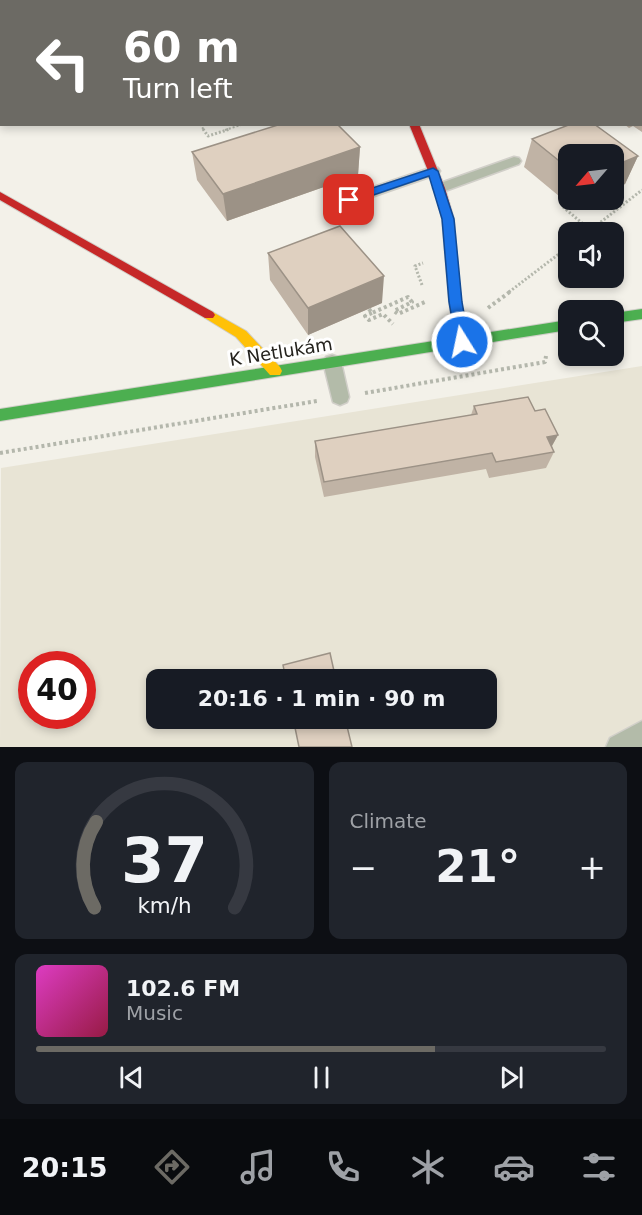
<!DOCTYPE html>
<meta charset="utf-8">
<style>
body{margin:0;font-family:"DejaVu Sans",sans-serif;background:#20242c;color:#f1f3f6;height:100vh;display:flex;flex-direction:column;font-size:22px;white-space:nowrap}
*{box-sizing:border-box;margin:0}
p{font-size:20px;color:#9ea1a6}
.icon{flex:none;width:33px;height:33px;fill:none;stroke:currentColor;stroke-width:2;stroke-linecap:round;stroke-linejoin:round}
.map{position:relative;height:747px;overflow:hidden}
.panel{display:flex;flex-direction:column;gap:15px;padding:15px;background:#0d0f14;flex:1}
.panel>*{flex:none}
.guide{position:absolute;left:0px;top:0px;width:642px;height:126px;box-shadow:0 3px 9px #0003;background:#6c6a64;color:#fff;overflow:hidden}
.needle{width:39px;rotate:242deg}
.buttons{position:absolute;left:558px;top:144px;display:grid;gap:12px}
.buttons a{display:grid;place-items:center;width:66px;height:66px;border-radius:12px;background:#171b24;box-shadow:0 3px 9px #0003;font-size:30px}
.speed{position:absolute;left:18px;top:651px;display:flex;gap:12px;font-size:30px;font-weight:700;text-align:center}
.speed>*{display:grid;place-content:center;width:78px;height:78px;border-radius:50%;background:#171b24;box-shadow:0 3px 9px #0003;line-height:1}
.speed .limit{border:9px solid #d22;background:#fff;color:#111}
.pin{position:absolute;display:grid;place-items:center;width:51px;height:51px;color:#fff;margin:-26px;border-radius:12px;box-shadow:0 3px 9px #0006}
.me{position:absolute;width:66px;margin:-33px;rotate:350deg;stroke-linejoin:round;filter:drop-shadow(0 0 4px #0008)}
.turn{display:flex;align-items:center;gap:21px;height:126px;padding:0 24px;font-size:27px}
.turn .icon{width:78px;height:78px;stroke-width:2.5}
.turn b{display:block;font-size:42px;line-height:51px}
.big{font-size:45px;font-weight:700;line-height:1.1}
.panel .card{flex:1;display:flex;flex-direction:column;justify-content:center;gap:9px;min-width:0;padding:0 21px;border-radius:12px;background:#20242c}
.panel .dial{align-items:center;gap:0}
.dial svg{height:156px;overflow:visible;fill:none;stroke:#363941;stroke-width:7;stroke-linecap:round;text-anchor:middle}
.dial text{fill:#f1f3f6;stroke:none}
.song{display:flex;align-items:center;gap:18px}
.cover{width:72px;height:72px;border-radius:9px;background:linear-gradient(135deg,hsl(310 70% 55%),hsl(340 70% 35%))}
.played{height:6px;border-radius:3px;background:linear-gradient(90deg,#6c6a64 70%,#363941 70%)}
.keys{display:flex;justify-content:space-around;direction:ltr}
.heat{display:flex;justify-content:space-between;align-items:center;font-size:33px;direction:ltr}
.panel .tiles{flex:1;display:grid;gap:15px;grid-template-columns:1fr 1fr}
.card:last-child{grid-column:span 2}
.trip{position:absolute;left:146px;top:669px;width:351px;height:60px;border-radius:12px;background:#171b24;box-shadow:0 3px 9px #0003;font-weight:700;line-height:60px;text-align:center}
.tabs{display:flex;height:96px;justify-content:space-around;align-items:center;background:#090b0e;color:#9ea1a6}
.tabs .icon{width:42px;height:42px}
.tabs .selected{color:#6c6a64}
.tabs b{font-size:27px;color:#f1f3f6}
.map>svg:first-child{display:block}
.built{fill:#e8e4d5;fill-rule:evenodd}
.lines{fill:none;stroke-linecap:round;stroke-linejoin:round}
.lane-casing{stroke:#d1cfc9;stroke-width:3}
.street-casing{stroke:#d1cfc9;stroke-width:3}
.fast-casing{stroke:#d1cfc9;stroke-width:2}
.slow-casing{stroke:#d1cfc9;stroke-width:2}
.jam-casing{stroke:#d1cfc9;stroke-width:2}
.path-far2{stroke:#b4b7ac;stroke-width:2;stroke-dasharray:2 2;stroke-linecap:butt}
.path-far1{stroke:#b4b7ac;stroke-width:3;stroke-dasharray:2 2;stroke-linecap:butt}
.path{stroke:#b4b7ac;stroke-width:4;stroke-dasharray:3 3;stroke-linecap:butt}
.lane{fill:#b3bba9;fill-rule:evenodd}
.street{fill:#b3bba9;fill-rule:evenodd}
.fast{fill:#4caf50;fill-rule:evenodd}
.slow{fill:#ffc107;fill-rule:evenodd}
.jam{fill:#c62828;fill-rule:evenodd}
.wall{fill:#c0b3a5}
.shaded-wall{fill:#9c9286}
.building{fill:#dfd0c0;stroke:#9c9286;stroke-width:1.5}
.route{fill:#1a73e8;stroke:#114b97;stroke-width:1.5}
.labels{text-anchor:middle;stroke-width:6;stroke-linejoin:round;paint-order:stroke}
.street-label{font-size:18px;fill:#24221d;stroke:#fff}
</style>
<div class="map">
<svg width="642" height="747" viewBox="0 0 642 747">
<rect width="100%" height="100%" fill="#f3f1e9"/>
<path class="built" d="M 642,366 L 642,747 L 0,747 L 1,468 ZM 32,664 L 82,664 L 82,716 L 32,716 ZM 156,680 L 486,680 L 486,718 L 156,718 Z"/>
<g class="lines">
<defs>
<path id="lane" d="M 479,0 L 491,0 L 492,2 L 480,2 Z
M 514,157 L 519,158 L 521,161 L 519,164 L 445,191 L 435,191 L 433,188 L 435,185 Z
M 433,167 L 438,168 L 440,171 L 438,174 L 354,203 L 349,205 L 342,200 L 344,197 Z
M 332,355 L 338,357 L 341,362 L 349,397 L 347,402 L 340,405 L 333,402 L 323,362 L 326,357 Z
M 642,721 L 642,747 L 606,747 L 610,738 Z"/>
<path id="street" d="M 356,0 L 376,0 L 376,2 L 356,2 Z"/>
<path id="fast" d="M 642,309 L 642,319 L 614,323 L 614,313 Z
M 568,320 L 568,330 L 0,421 L 0,409 Z"/>
<path id="slow" d="M 209,310 L 246,331 L 280,367 L 282,371 L 280,375 L 270,375 L 236,337 L 205,318 L 203,315 Z"/>
<path id="jam" d="M 409,124 L 419,124 L 445,188 L 454,219 L 461,302 L 469,342 L 462,347 L 455,342 L 449,302 L 442,219 L 435,188 Z
M 0,192 L 213,312 L 215,315 L 213,318 L 205,318 L 0,200 Z"/>
</defs>
<use href="#lane" class="lane-casing"/>
<use href="#street" class="street-casing"/>
<use href="#fast" class="fast-casing"/>
<use href="#slow" class="slow-casing"/>
<use href="#jam" class="jam-casing"/>
<path class="path-far2" d="M 277,2 L 283,0
M 200,124 L 204,130
M 225,130 L 244,124"/>
<path class="path-far1" d="M 203,129 L 208,136 L 230,129
M 568,203 L 562,206 L 590,230
M 588,232 L 642,190
M 422,285 L 415,266 L 423,263
M 509,292 L 568,247"/>
<path class="path" d="M 488,308 L 511,291
M 369,309 L 372,313 L 408,297 L 412,302 L 394,311 L 398,314 L 425,302
M 372,313 L 365,316 L 369,320 L 383,314 L 393,324
M 365,393 L 545,362 L 546,356
M 0,453 L 317,401"/>
<use href="#lane" class="lane"/>
<use href="#street" class="street"/>
<use href="#fast" class="fast"/>
<use href="#slow" class="slow"/>
<use href="#jam" class="jam"/>
</g>
<path class="wall" d="M 399,0 L 463,0 L 463,2 L 401,2 Z
M 642,66 L 642,132 L 633,126 L 629,128 L 624,124 L 640,124 L 640,67 Z
M 571,124 L 594,124 L 638,156 L 625,184 L 614,189 L 614,154 L 568,154 L 568,200 L 588,200 L 571,206 L 524,167 L 532,139 Z
M 360,147 L 358,175 L 227,221 L 197,180 L 192,152 Z
M 268,253 L 382,303 L 308,335 L 270,280 Z
M 474,406 L 535,411 L 558,435 L 552,446 L 554,452 L 546,468 L 489,478 L 486,469 L 324,497 L 315,457 L 315,441 L 471,415 Z"/>
<path class="shaded-wall" d="M 421,0 L 463,0 L 463,2 L 421,2 Z
M 360,147 L 358,175 L 227,221 L 223,194 Z
M 638,156 L 625,184 L 614,189 L 614,166 Z
M 574,200 L 588,200 L 571,206 Z
M 384,276 L 382,303 L 308,335 L 308,308 Z
M 558,435 L 549,451 L 547,437 Z"/>
<path class="building" d="M 642,66 L 642,100 L 640,100 L 640,67 Z
M 281,124 L 337,124 L 360,147 L 223,194 L 192,152 Z
M 571,124 L 594,124 L 638,156 L 614,166 L 614,154 L 568,154 L 568,168 L 532,139 Z
M 340,226 L 384,276 L 308,308 L 268,253 Z
M 528,397 L 535,411 L 545,409 L 558,435 L 547,437 L 554,452 L 496,462 L 492,453 L 324,482 L 315,441 L 477,414 L 474,406 Z
M 330,653 L 336,680 L 286,680 L 283,665 Z
M 293,718 L 345,718 L 352,747 L 299,747 Z"/>
<path class="route" d="M 433,168 L 438,171 L 454,219 L 462,302 L 469,342 L 462,347 L 456,342 L 449,302 L 442,219 L 429,176 L 353,202 L 345,202 L 344,200 L 345,197 Z"/>
<g class="labels">
<g class="street-label">
<text transform="translate(281 352) rotate(-9)" y="6">K Netlukám</text>
</g>
</g>
</svg>
<div class="buttons">
<a><svg class="needle" viewBox="-14 -14 28 28"><path d="M0-13l5 13h-10z" fill="#e53935"/><path d="M0 13l5-13h-10z" fill="#9ea1a6"/></svg></a>
<a><svg class="icon" aria-label="sound" viewBox="0 0 24 24"><path d="M4 9h4l5-4v14l-5-4H4zM17 9q2 3 0 6"/></svg></a>
<a><svg class="icon" aria-label="search" viewBox="0 0 24 24"><circle cx="10" cy="10" r="6"/><path d="M15 15l6 6"/></svg></a>
</div>
<div class="speed"><div class="limit">40</div></div>
<div class="pin" style="left:349px;top:200px;background:#d93025"><svg class="icon" aria-label="arrive" viewBox="0 0 24 24"><path d="M6 21V4h12l-3 4 3 4H6"/></svg></div>
<svg class="me" style="left:462px;top:342px" viewBox="-20 -20 40 40"><circle r="17" fill="#1a73e8" stroke="#fff" stroke-width="3"/><path d="M0-11L8 9 0 5-8 9z" fill="#fff"/></svg>
<div class="trip">20:16 · 1 min · 90 m</div>
<div class="guide">
<div class="turn"><svg class="icon" aria-label="left" viewBox="0 0 24 24"><path d="M17 20v-9H6M10 6l-5 5 5 5"/></svg><div><b>60 m</b>Turn left</div></div>
</div>
</div>
<section class="panel">
<div class="tiles">
<div class="card dial"><svg viewBox="0 0 100 80">
<path d="M14 69A42 42 0 1 1 86 69"/>
<path d="M14 69A42 42 0 0 1 15 25" stroke="#6c6a64"/>
<text x="50" y="56" font-size="32" font-weight="700">37</text>
<text x="50" y="72" font-size="11">km/h</text>
</svg></div>
<div class="card"><p>Climate</p>
<div class="heat"><a>−</a><b class="big">21°</b><a>+</a></div>
</div>
<div class="card">
<div class="song"><i class="cover"></i><div><b>102.6 FM</b><p>Music</p></div></div>
<div class="played"></div>
<div class="keys"><svg class="icon" aria-label="previous" viewBox="0 0 24 24"><path d="M18 5L8 12l10 7zM5 5v14"/></svg><svg class="icon" aria-label="pause" viewBox="0 0 24 24"><path d="M8 5v14M16 5v14"/></svg><svg class="icon" aria-label="next" viewBox="0 0 24 24"><path d="M6 5l10 7-10 7zM19 5v14"/></svg></div>
</div>
</div>
</section>
<nav class="tabs">
<b>20:15</b>
<svg class="icon selected" aria-label="directions" viewBox="0 0 24 24"><path d="M12 3l9 9-9 9-9-9zM9 14v-3h6M13 9l2 2-2 2"/></svg>
<svg class="icon" aria-label="music" viewBox="0 0 24 24"><path d="M9 18V5l10-2v13"/><circle cx="6" cy="18" r="3"/><circle cx="16" cy="16" r="3"/></svg>
<svg class="icon" aria-label="phone" viewBox="0 0 24 24"><path d="M5 4h4l2 5-3 2q2 4 5 5l2-3 5 2v4C11 20 4 13 5 4z"/></svg>
<svg class="icon" aria-label="climate" viewBox="0 0 24 24"><path d="M12 3v18M4 7l16 10M4 17L20 7"/></svg>
<svg class="icon" aria-label="car" viewBox="0 0 24 24"><path d="M5 17H2v-5l4-1 3-4h7l3 4 3 1v5h-3M9 17h6M6 11h13"/><circle cx="7" cy="17" r="2"/><circle cx="17" cy="17" r="2"/></svg>
<svg class="icon" aria-label="filters" viewBox="0 0 24 24"><path d="M4 7h16M4 17h16"/><circle cx="9" cy="7" r="2"/><circle cx="15" cy="17" r="2"/></svg>
</nav>
